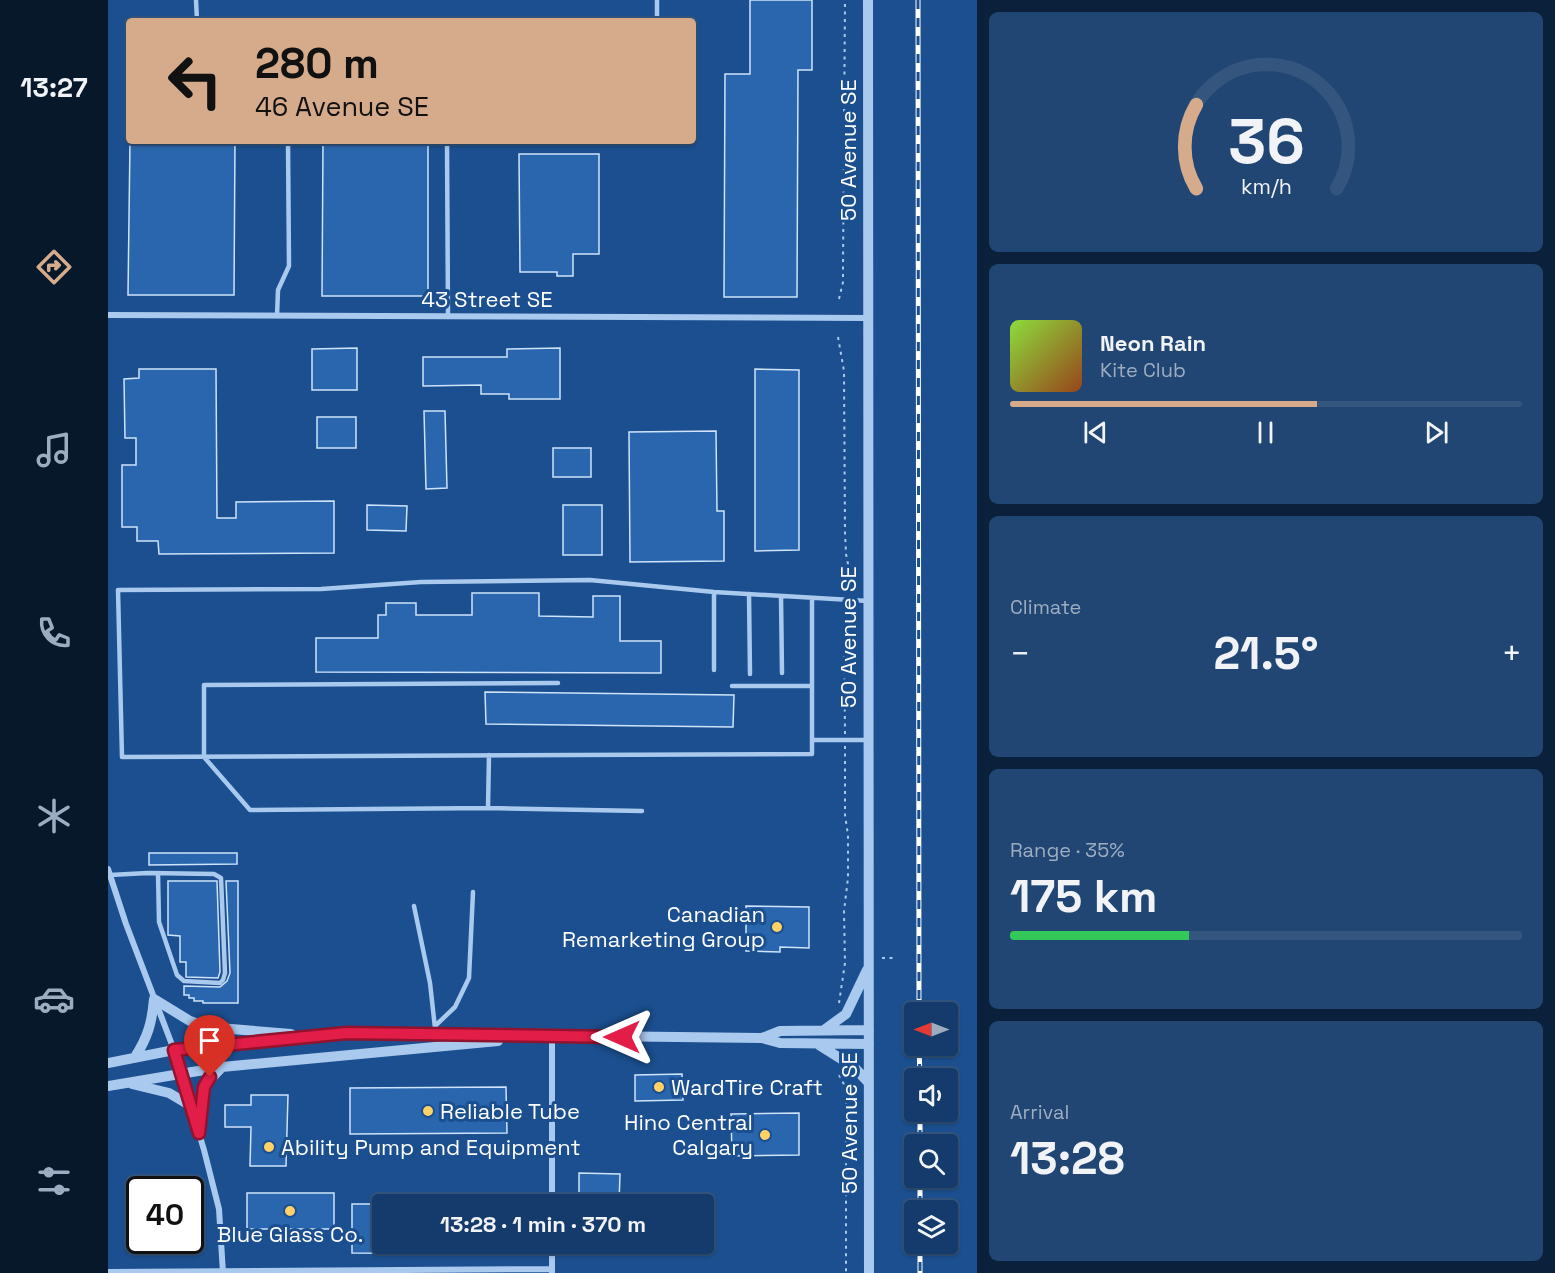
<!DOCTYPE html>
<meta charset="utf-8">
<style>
body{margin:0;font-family:"Space Grotesk",sans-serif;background:#214673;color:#f1f3f6;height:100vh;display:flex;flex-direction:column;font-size:22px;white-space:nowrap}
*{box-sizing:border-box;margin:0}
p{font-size:20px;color:#9dadc1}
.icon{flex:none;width:33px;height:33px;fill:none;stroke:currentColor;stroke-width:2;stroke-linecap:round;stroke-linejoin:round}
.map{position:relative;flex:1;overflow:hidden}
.drawer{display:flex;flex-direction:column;gap:12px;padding:12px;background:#0b203b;width:578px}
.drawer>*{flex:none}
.banner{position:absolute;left:18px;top:18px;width:570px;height:126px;border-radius:6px;box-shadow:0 2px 4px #0004,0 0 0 2px #33557e;background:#d6ab8b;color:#111;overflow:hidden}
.needle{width:39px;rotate:270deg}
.tools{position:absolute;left:796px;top:1002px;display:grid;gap:12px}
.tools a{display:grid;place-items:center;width:54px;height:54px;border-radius:6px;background:#143b6b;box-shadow:0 2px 4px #0004,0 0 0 2px #33557e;font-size:30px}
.speed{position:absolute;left:18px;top:1176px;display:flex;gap:12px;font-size:30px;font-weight:700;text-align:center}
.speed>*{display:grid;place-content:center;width:78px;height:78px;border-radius:50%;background:#143b6b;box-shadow:0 2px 4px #0004,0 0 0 2px #33557e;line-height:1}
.speed .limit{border:3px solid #111;border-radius:9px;background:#fff;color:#111}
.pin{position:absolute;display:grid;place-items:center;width:51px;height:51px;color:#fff;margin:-62px -26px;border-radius:50% 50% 50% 0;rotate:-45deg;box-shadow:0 0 6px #0007}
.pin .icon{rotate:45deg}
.me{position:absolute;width:66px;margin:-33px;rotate:270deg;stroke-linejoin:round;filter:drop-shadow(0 0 4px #0008)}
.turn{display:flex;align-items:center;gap:21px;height:126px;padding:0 30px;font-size:27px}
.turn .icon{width:78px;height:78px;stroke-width:2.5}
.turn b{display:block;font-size:42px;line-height:51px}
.big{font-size:45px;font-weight:700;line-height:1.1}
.drawer .card{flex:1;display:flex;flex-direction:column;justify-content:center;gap:9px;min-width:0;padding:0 21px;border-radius:9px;background:#214673}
.drawer .dial{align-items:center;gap:0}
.dial svg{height:156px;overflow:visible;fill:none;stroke:#33557e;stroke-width:7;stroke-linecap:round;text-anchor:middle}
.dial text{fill:#f1f3f6;stroke:none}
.song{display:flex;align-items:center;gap:18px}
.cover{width:72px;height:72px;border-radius:9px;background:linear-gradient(135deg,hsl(90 70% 55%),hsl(20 70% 35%))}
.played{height:6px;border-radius:3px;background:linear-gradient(90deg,#d6ab8b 60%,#33557e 60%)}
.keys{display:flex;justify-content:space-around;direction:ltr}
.heat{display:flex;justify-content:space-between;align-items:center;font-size:33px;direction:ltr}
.charge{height:9px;border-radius:4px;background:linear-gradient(90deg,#34c759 35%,#33557e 0)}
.trip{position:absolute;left:264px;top:1194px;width:342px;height:60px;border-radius:6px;background:#143b6b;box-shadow:0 2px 4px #0004,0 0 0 2px #33557e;font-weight:700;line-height:60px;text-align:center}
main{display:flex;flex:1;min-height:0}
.dock{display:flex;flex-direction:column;width:108px;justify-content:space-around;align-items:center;background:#08182b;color:#9dadc1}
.dock .icon{width:42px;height:42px}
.dock .selected{color:#d6ab8b}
.dock b{font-size:27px;color:#f1f3f6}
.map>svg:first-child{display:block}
.building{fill:#2a66ad;stroke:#cfe3fa;stroke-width:1.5}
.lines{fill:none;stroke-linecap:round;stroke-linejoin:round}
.path{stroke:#a9c9ee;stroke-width:2;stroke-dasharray:3 4.5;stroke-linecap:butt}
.service{stroke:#a9c9ee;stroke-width:4.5}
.minor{stroke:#a9c9ee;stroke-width:6}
.tertiary{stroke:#a9c9ee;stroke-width:10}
.rail-casing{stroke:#fff;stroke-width:5}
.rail{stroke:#1b4f8f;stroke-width:3;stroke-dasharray:9;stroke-linecap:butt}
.route-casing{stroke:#92132f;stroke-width:15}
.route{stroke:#e11d48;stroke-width:10}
.poi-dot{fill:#ffd166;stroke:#1b4f8f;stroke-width:2}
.labels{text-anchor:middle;stroke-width:6;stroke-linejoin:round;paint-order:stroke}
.street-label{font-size:22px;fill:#fff;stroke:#1b4f8f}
.poi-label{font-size:22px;fill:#fff;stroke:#1b4f8f;text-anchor:start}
</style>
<main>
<nav class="dock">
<b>13:27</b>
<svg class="icon selected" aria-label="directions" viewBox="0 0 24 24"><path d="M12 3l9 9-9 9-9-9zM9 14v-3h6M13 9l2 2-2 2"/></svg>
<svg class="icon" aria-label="music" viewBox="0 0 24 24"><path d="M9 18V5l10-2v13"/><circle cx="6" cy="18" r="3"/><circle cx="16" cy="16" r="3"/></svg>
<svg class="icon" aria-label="phone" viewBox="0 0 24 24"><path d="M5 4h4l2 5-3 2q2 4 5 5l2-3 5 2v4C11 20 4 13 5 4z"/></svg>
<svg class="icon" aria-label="climate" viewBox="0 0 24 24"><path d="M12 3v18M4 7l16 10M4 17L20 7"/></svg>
<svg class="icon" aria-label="car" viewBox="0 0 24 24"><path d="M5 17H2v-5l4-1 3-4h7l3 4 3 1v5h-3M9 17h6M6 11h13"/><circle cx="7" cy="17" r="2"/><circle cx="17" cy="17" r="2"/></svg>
<svg class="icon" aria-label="filters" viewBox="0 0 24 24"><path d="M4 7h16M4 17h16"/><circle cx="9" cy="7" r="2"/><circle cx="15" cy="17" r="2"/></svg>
</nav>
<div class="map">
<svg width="870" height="1273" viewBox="0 0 870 1273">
<rect width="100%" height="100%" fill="#1b4f8f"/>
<path class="building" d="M 642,0 L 704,0 L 704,70 L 690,70 L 689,297 L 616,297 L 617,74 L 642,74 Z
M 22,141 L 127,141 L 126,295 L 20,295 Z
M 215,141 L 320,141 L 320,296 L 214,296 Z
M 411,154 L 491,154 L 491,254 L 465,254 L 465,276 L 449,276 L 449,272 L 412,272 Z
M 249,348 L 249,390 L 204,390 L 204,349 Z
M 452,348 L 452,399 L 401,399 L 401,394 L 373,394 L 373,385 L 315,386 L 315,357 L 399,357 L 399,349 Z
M 31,369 L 108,369 L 109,518 L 128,518 L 128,502 L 226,501 L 226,553 L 51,554 L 50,541 L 29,541 L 29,527 L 14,527 L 14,465 L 28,465 L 28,438 L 17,438 L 16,379 L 31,378 Z
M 647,369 L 691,370 L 691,550 L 647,551 Z
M 316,411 L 337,411 L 339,488 L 318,489 Z
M 209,417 L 248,417 L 248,448 L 209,448 Z
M 608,431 L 609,511 L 616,511 L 616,561 L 522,562 L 521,432 Z
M 445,448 L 483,448 L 483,477 L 445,477 Z
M 259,505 L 299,506 L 298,531 L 259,530 Z
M 455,505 L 494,505 L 494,555 L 455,555 Z
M 364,593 L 431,593 L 431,616 L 485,617 L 485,596 L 512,596 L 512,641 L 553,641 L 553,673 L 208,672 L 208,638 L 270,638 L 270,615 L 278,615 L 278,603 L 308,603 L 308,615 L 364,615 Z
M 377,692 L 626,695 L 625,727 L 378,724 Z
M 41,853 L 129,853 L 129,864 L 41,865 Z
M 60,881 L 109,881 L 112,972 L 110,978 L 78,977 L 78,962 L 72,962 L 72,936 L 60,935 Z
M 118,881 L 130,881 L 130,1003 L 95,1003 L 95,1001 L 86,1001 L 86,998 L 81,998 L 81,995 L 76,995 L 76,986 L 112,987 L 119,981 L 122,973 Z
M 638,906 L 701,907 L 701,948 L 672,947 L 672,952 L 638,951 Z
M 574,1074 L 575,1100 L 527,1101 L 527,1075 Z
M 398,1087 L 399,1133 L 242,1134 L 242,1088 Z
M 143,1095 L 180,1095 L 178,1166 L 142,1166 L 143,1127 L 117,1127 L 117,1105 L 143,1105 Z
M 691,1113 L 691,1155 L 624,1156 L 623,1114 Z
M 471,1173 L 512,1174 L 511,1204 L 471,1204 Z
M 139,1193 L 226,1193 L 226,1229 L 139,1229 Z
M 244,1204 L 274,1204 L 274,1244 L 400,1244 L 400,1254 L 244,1253 Z"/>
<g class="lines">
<path class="path" d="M 731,299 L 735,282 L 735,269 L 737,0
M 730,337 L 736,371 L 737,533 L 738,554 L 740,564 L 740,593
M 737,734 L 736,634 L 739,608
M 774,958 L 789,958
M 731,1003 L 737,963 L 736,911 L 740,878 L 740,835 L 737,815 L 737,746
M 731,1075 L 738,1088 L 738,1273"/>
<path class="service" d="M 88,0 L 89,21
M 549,21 L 549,0
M 339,141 L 340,317
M 169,316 L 170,290 L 181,266 L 180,141
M 606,592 L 606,670
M 641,594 L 642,674
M 673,596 L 674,673
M 704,599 L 704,754 L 14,757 L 10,590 L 213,589 L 313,582 L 482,580 L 606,592 L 760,601
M 624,686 L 704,686
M 704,740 L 760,740
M 381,755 L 380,808 L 142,810 L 96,757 L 96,685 L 450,683
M 380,808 L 534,811
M 2,875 L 40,873 L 106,874 L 113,878 L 117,973 L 115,980 L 112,983 L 76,981 L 69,975 L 51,922 L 50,873
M 306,906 L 322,983 L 327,1028
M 327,1026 L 347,1007 L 361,978 L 365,892"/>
<path class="minor" d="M 0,315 L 759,318
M 0,869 L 18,924 L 66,1050 L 96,1150 L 111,1209 L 115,1273
M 444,1037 L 444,1204
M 444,1244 L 444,1272
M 0,1272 L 444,1269"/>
<path class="tertiary" d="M 760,0 L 761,1273
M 716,1030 L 738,1014 L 759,970
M 654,1038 L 672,1031 L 761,1030
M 711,1045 L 746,1067 L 760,1082
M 27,1057 C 40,1037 44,1022 46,999 L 82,1021 L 99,1027 L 183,1034
M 0,1063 L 66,1050 L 239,1033 L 654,1038 L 672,1043 L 761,1044
M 24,1084 L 61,1093 L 83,1106
M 0,1086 L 114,1067 L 390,1041
M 91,1133 L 97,1085 L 113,1068"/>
<defs>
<path id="rail" d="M 810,0 L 811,1012
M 811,1046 L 812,1078
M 812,1112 L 812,1144
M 812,1178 L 812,1210
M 812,1244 L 812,1273"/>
</defs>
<use href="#rail" class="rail-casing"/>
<use href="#rail" class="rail"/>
</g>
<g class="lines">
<defs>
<path id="route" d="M 102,1077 L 96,1087 L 91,1133 L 66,1050 L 239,1033 L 514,1037"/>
</defs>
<use href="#route" class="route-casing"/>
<use href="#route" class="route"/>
</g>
<g class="poi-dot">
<circle cx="669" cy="927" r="6"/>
<circle cx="551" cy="1087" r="6"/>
<circle cx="320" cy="1111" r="6"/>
<circle cx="657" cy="1135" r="6"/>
<circle cx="161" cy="1147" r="6"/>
<circle cx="182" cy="1211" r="6"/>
</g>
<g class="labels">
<g class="street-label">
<text transform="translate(740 150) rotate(-90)" y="8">50 Avenue SE</text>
<text x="379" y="307">43 Street SE</text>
<text transform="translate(740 637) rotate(-90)" y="8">50 Avenue SE</text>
<text transform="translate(741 1123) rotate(-90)" y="8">50 Avenue SE</text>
</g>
<g class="poi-label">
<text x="657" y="922" text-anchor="end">Canadian<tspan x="657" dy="25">Remarketing Group</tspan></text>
<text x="563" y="1095">WardTire Craft</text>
<text x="332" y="1119">Reliable Tube</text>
<text x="645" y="1130" text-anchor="end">Hino Central<tspan x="645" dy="25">Calgary</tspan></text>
<text x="173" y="1155">Ability Pump and Equipment</text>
<text x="182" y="1242" text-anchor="middle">Blue Glass Co.</text>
</g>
</g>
</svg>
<div class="tools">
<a><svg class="needle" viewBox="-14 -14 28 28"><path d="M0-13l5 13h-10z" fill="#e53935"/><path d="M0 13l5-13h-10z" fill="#9dadc1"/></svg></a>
<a><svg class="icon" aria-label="sound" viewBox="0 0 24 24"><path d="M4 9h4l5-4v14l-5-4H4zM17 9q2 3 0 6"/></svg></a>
<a><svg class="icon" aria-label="search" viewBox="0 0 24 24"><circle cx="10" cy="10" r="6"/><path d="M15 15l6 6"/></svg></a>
<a><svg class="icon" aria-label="layers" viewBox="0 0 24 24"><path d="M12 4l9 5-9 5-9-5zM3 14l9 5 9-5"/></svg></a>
</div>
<div class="speed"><div class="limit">40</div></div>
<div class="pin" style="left:102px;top:1077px;background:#d93025"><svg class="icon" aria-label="arrive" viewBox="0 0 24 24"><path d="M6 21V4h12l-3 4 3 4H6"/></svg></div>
<svg class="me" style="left:514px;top:1037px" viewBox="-20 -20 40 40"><path d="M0-17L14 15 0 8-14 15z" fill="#e11d48" stroke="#fff" stroke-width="4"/></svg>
<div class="trip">13:28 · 1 min · 370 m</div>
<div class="banner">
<div class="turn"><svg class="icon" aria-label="left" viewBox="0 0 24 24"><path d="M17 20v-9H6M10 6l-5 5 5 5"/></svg><div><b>280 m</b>46 Avenue SE</div></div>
</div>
</div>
<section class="drawer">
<div class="card dial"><svg viewBox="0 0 100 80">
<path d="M14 69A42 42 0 1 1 86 69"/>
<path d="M14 69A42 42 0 0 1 14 26" stroke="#d6ab8b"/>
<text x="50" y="56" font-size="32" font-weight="700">36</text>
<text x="50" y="72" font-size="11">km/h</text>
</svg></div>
<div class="card">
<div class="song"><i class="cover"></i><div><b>Neon Rain</b><p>Kite Club</p></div></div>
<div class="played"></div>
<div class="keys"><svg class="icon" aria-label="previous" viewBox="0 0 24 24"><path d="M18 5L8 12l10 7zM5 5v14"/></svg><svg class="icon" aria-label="pause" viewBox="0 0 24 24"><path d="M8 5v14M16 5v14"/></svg><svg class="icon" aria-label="next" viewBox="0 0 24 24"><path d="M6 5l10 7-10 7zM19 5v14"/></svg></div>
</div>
<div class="card"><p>Climate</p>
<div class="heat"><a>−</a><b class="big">21.5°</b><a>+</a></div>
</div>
<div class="card"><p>Range · 35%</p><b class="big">175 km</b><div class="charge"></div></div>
<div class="card"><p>Arrival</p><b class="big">13:28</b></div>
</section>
</main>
